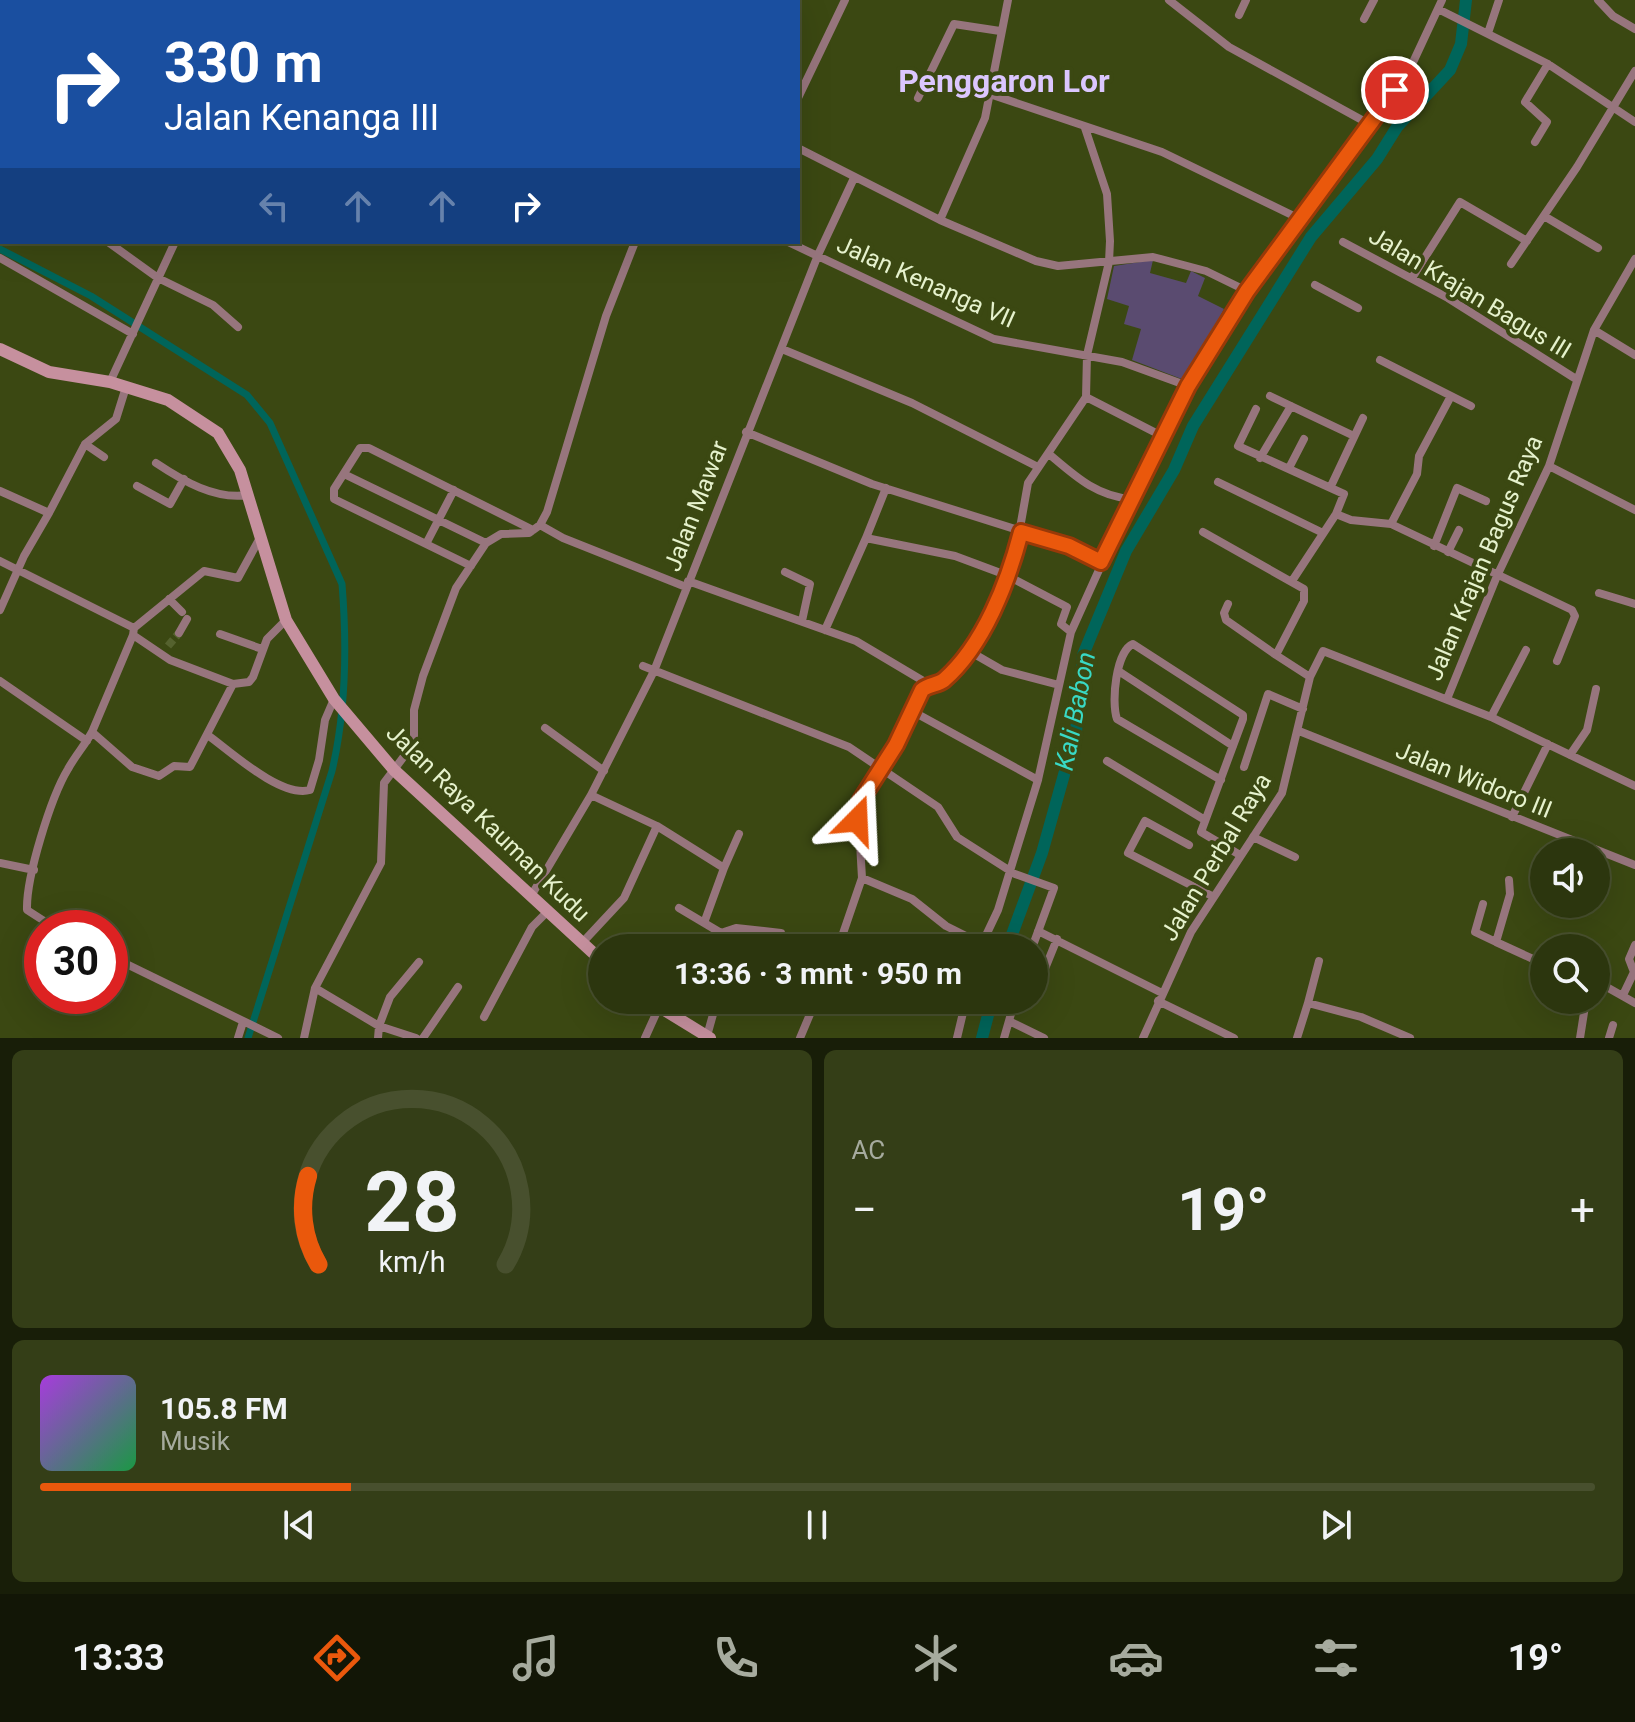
<!DOCTYPE html>
<html lang="id">
<meta charset="utf-8">
<style>
body{margin:0;font-family:Roboto,sans-serif;background:#343e17;color:#f1f3f6;height:100vh;display:flex;flex-direction:column;font-size:30px;white-space:nowrap}
*{box-sizing:border-box;margin:0}
p{font-size:26px;color:#a6ab9e}
.icon{flex:none;width:44px;height:44px;fill:none;stroke:currentColor;stroke-width:2;stroke-linecap:round;stroke-linejoin:round}
.map{position:relative;height:1038px;overflow:hidden}
.sheet{display:flex;flex-direction:column;gap:12px;padding:12px;background:#181e08;flex:1}
.sheet>*{flex:none}
.top-card{position:absolute;left:0px;top:0px;width:800px;height:244px;box-shadow:0 8px 32px #0002,0 0 0 2px #48502e;background:#1a4fa0;color:#fff;overflow:hidden}
.fabs{position:absolute;left:1530px;top:838px;display:grid;gap:16px}
.fabs a{display:grid;place-items:center;width:80px;height:80px;border-radius:50%;background:#2c360e;box-shadow:0 8px 32px #0002,0 0 0 2px #48502e;font-size:40px}
.speed{position:absolute;left:24px;top:910px;display:flex;gap:16px;font-size:40px;font-weight:700;text-align:center}
.speed>*{display:grid;place-content:center;width:104px;height:104px;border-radius:50%;background:#2c360e;box-shadow:0 8px 32px #0002,0 0 0 2px #48502e;line-height:1}
.speed .limit{border:12px solid #d22;background:#fff;color:#111}
.pin{position:absolute;display:grid;place-items:center;width:68px;height:68px;color:#fff;margin:-34px;border:4px solid #fff;border-radius:50%;box-shadow:0 2px 8px #0007}
.me{position:absolute;width:88px;margin:-44px;rotate:21deg;stroke-linejoin:round;filter:drop-shadow(0 0 6px #0008)}
.turn{display:flex;align-items:center;gap:28px;height:168px;padding:0 32px;font-size:36px}
.turn .icon{width:104px;height:104px;stroke-width:2.5}
.turn b{display:block;font-size:56px;line-height:68px}
.lanes{display:flex;align-items:center;height:76px;padding:0 32px;background:#0003;justify-content:center;gap:40px;direction:ltr}
.lanes .off{opacity:.35}
.big{font-size:60px;font-weight:700;line-height:1.1}
.sheet .tile{flex:1;display:flex;flex-direction:column;justify-content:center;gap:12px;min-width:0;padding:0 28px;border-radius:12px;background:#343e17}
.sheet .dial{align-items:center;gap:0}
.dial svg{height:208px;overflow:visible;fill:none;stroke:#48502e;stroke-width:7;stroke-linecap:round;text-anchor:middle}
.dial text{fill:#f1f3f6;stroke:none}
.song{display:flex;align-items:center;gap:24px}
.cover{width:96px;height:96px;border-radius:12px;background:linear-gradient(135deg,hsl(280 70% 55%),hsl(140 70% 35%))}
.played{height:8px;border-radius:4px;background:linear-gradient(90deg,#ea580c 20%,#48502e 20%)}
.keys{display:flex;justify-content:space-around;direction:ltr}
.heat{display:flex;justify-content:space-between;align-items:center;font-size:44px;direction:ltr}
.sheet .tiles{flex:1;display:grid;gap:12px;grid-template-columns:1fr 1fr}
.tile:last-child{grid-column:span 2}
.trip{position:absolute;left:588px;top:934px;width:460px;height:80px;border-radius:40px;background:#2c360e;box-shadow:0 8px 32px #0002,0 0 0 2px #48502e;font-weight:700;line-height:80px;text-align:center}
.menu{display:flex;height:128px;justify-content:space-around;align-items:center;background:#121606;color:#a6ab9e}
.menu .icon{width:56px;height:56px}
.menu .active{color:#ea580c}
.menu b{font-size:36px;color:#f1f3f6}
.map>svg:first-child{display:block}
.green{fill:#5a4b70}
.lines{fill:none;stroke-linecap:round;stroke-linejoin:round}
.canal{stroke:#00655a;stroke-width:7}
.river{stroke:#00655a;stroke-width:12}
.street-tunnel{stroke:#55622e;stroke-width:8;stroke-dasharray:8 4;stroke-linecap:butt}
.street{stroke:#97757d;stroke-width:8}
.secondary{stroke:#c6909e;stroke-width:12}
.route-casing{stroke:#983908;stroke-width:20}
.route{stroke:#ea580c;stroke-width:14}
.labels{text-anchor:middle;stroke-width:8;stroke-linejoin:round;paint-order:stroke}
.street-label{font-size:24px;fill:#e6f2cd;stroke:#3b4812}
.water-label{font-size:26px;font-style:italic;fill:#39d9c5;stroke:#3b4812}
.district-label{font-size:32px;font-weight:bold;fill:#dbc6fe;stroke:#3b4812}
</style>
<div class="map">
<svg width="1635" height="1038" viewBox="0 0 1635 1038">
<rect width="100%" height="100%" fill="#3b4812"/>
<path class="green" d="M 1153,260 L 1150,273 L 1186,283 L 1191,271 L 1205,278 L 1198,296 L 1224,309 L 1187,381 L 1132,360 L 1141,329 L 1124,324 L 1129,306 L 1107,299 L 1114,266 Z"/>
<g class="lines">
<path class="canal" d="M 0,249 L 91,296 L 247,395 L 270,423 L 342,584 C 347,645 346,711 332,771 L 248,1038"/>
<path class="river" d="M 1007,948 L 1042,853 L 1076,732 L 1083,655 L 1126,551 L 1174,470 L 1193,426 L 1311,237 L 1377,159 L 1397,127 L 1450,70 L 1461,44 L 1466,0
M 982,1038 L 992,1000"/>
<path class="street-tunnel" d="M 168,646 L 179,633"/>
<path class="street" d="M 1169,0 L 1229,47 L 1371,125
M 1598,0 L 1613,16 L 1635,29
M 62,2 L 63,0
M 439,2 L 440,0
M 743,2 L 744,0
M 1440,10 L 1548,64 L 1635,122
M 1239,15 L 1246,0
M 1364,19 L 1374,0
M 1488,33 L 1499,0
M 948,80 L 1162,152 L 1298,218
M 798,98 L 845,0
M 918,98 L 954,24 L 1000,31
M 0,111 L 2,107
M 1535,142 L 1547,122 L 1525,102 L 1548,64
M 798,148 L 940,220 L 1036,261 L 1058,266 L 1153,257 L 1206,271 L 1247,291
M 0,153 L 2,154
M 1544,216 L 1598,248
M 940,220 L 985,118 L 1008,0
M 108,242 L 158,278 L 213,305 L 238,327
M 788,242 L 994,339 L 1122,362 L 1188,386
M 1343,242 L 1448,298 L 1576,379
M 0,258 L 133,334
M 1511,264 L 1577,167 L 1635,71
M 1412,278 L 1460,202 L 1527,241
M 1315,285 L 1358,308
M 1594,330 L 1635,355
M 782,349 L 912,403 L 1038,467
M 1380,360 L 1471,406
M 110,382 L 175,242
M 1270,396 L 1354,436
M 1086,397 L 1162,436
M 1256,409 L 1238,446 L 1344,494 L 1336,514 L 1292,581
M 746,432 L 872,484 L 1069,546 L 1101,562
M 85,444 L 104,457
M 1049,454 C 1075,476 1096,496 1131,499
M 1260,458 L 1291,406
M 156,463 C 183,481 215,500 248,495
M 1549,466 L 1635,510
M 1289,468 L 1304,439
M 344,474 L 486,543
M 1218,482 L 1323,533
M 137,486 L 170,504 L 184,479
M 1331,486 L 1363,418
M 0,491 L 49,513 L 85,444 L 116,419 L 126,387
M 1336,514 L 1351,520 L 1391,524 L 1572,610 L 1575,616 L 1557,661
M 1391,524 L 1417,474 L 1419,456 L 1451,396
M 540,525 L 563,538 L 686,587
M 1203,532 L 1304,589 L 1304,601 L 1276,655 L 1310,677
M 866,538 L 886,488
M 426,544 L 454,490
M 1434,546 L 1457,488 L 1486,501
M 1448,552 L 1459,530
M 0,561 L 134,628 L 133,635 L 170,660 L 233,684
M 471,566 L 334,499 L 334,489 L 360,448 L 369,448 L 533,530
M 785,572 L 810,584 L 802,621
M 688,581 L 856,641 L 930,685
M 1599,593 L 1635,604
M 169,599 L 182,612
M 1228,604 L 1224,613 L 1226,620 L 1276,655
M 0,610 L 24,556 L 49,513
M 134,628 L 204,571 L 238,578 L 261,536
M 825,630 L 866,538 L 955,556 L 1006,575 L 1067,607 L 1061,624 L 1071,632
M 179,633 L 187,619
M 220,634 L 262,649
M 969,651 L 1002,670 L 1059,685
M 643,666 L 849,747 L 938,807 L 957,837 L 1015,874 L 1054,888 L 1032,948
M 1120,672 L 1233,746
M 0,681 L 87,741
M 1447,699 L 1497,576 L 1549,466 L 1594,330 L 1635,259
M 912,711 L 1038,780
M 1491,717 L 1526,650
M 545,728 L 604,771
M 1299,731 L 1635,865
M 92,732 L 133,635
M 209,736 C 231,752 281,798 310,790 L 319,760 L 325,720 L 334,699
M 1570,755 L 1587,730 L 1596,689
M 1107,761 L 1205,820
M 1244,767 L 1268,694 L 1303,709
M 1221,780 L 1117,719 C 1111,702 1116,651 1133,644 L 1243,715 L 1243,719 L 1201,832 L 1240,855
M 591,795 L 657,826 L 724,868 L 704,923
M 1512,817 L 1548,744
M 1253,837 L 1295,857
M 1189,845 L 1145,821 L 1128,853 L 1214,897
M 0,863 L 34,870
M 724,868 L 739,834
M 862,878 L 912,899 L 946,926 L 982,944
M 1509,880 L 1510,894 L 1496,942 L 1544,964
M 531,896 L 591,795 L 654,671 L 818,255 L 854,178
M 1483,904 L 1475,932 L 1496,942
M 679,908 L 721,933 L 736,928 L 781,933
M 55,928 L 27,910 C 26,877 51,797 68,769 C 75,756 85,745 92,732 L 132,767 L 159,776 L 174,766 L 190,767 L 233,684 L 249,682 L 253,677 L 267,639 L 286,620
M 1038,931 L 1162,993
M 582,943 L 624,898 L 657,826
M 731,948 L 736,929
M 838,948 L 862,878 L 858,808 L 896,745 L 922,690 L 944,680 L 969,651 L 991,612 L 1015,556 L 1028,483 L 1086,397 L 1087,355 L 1109,262 L 1110,241 L 1107,194 L 1085,128
M 980,948 L 998,910 L 1038,780 L 1071,632 L 1131,499 L 1188,386 L 1247,291 L 1408,73 L 1442,0
M 110,956 L 278,1038
M 1040,981 L 1057,939
M 1596,981 L 1635,1003
M 315,988 L 379,1026 L 390,997 L 419,962
M 1623,995 L 1634,972 L 1629,959 L 1635,945
M 940,1000 L 963,1012
M 1158,1001 L 1234,1038
M 1308,1003 L 1319,961
M 484,1017 L 532,927 L 547,912
M 1009,1021 L 1044,1038
M 707,1036 L 717,1000
M 238,1038 L 243,1022
M 304,1038 L 315,988 L 381,863 L 384,783 L 414,743 L 414,710 L 423,676 L 456,588 L 486,543 L 501,534 L 529,533 L 540,525 L 547,512 L 606,316 L 635,242
M 378,1038 L 379,1026 L 416,1038
M 423,1038 L 458,987
M 645,1038 L 659,1007
M 800,1038 L 816,1000
M 957,1038 L 966,1000
M 1004,1038 L 1015,1000
M 1143,1038 L 1191,932 L 1282,793 L 1310,677 L 1323,651 L 1491,717 L 1635,786
M 1297,1038 L 1308,1003 L 1361,1017 L 1410,1038
M 1580,1038 L 1586,1000
M 1609,1038 L 1613,1025"/>
<path class="secondary" d="M 0,349 L 49,372 L 110,382 L 168,400 L 218,433 L 240,470 L 286,620 L 334,699 L 394,770 L 602,961
M 648,1000 L 710,1038"/>
</g>
<g class="lines">
<defs>
<path id="route" d="M 857,820 L 861,800 L 896,745 L 922,690 C 929,684 938,685 944,680 C 984,645 1008,582 1021,532 L 1069,546 L 1101,562 L 1188,386 L 1247,291 L 1395,90"/>
</defs>
<use href="#route" class="route-casing"/>
<use href="#route" class="route"/>
</g>
<g class="labels">
<g class="street-label">
<text transform="translate(926 282) rotate(24)" y="8">Jalan Kenanga VII</text>
<text transform="translate(1470 293) rotate(31)" y="8">Jalan Krajan Bagus III</text>
<text transform="translate(696 506) rotate(-69)" y="8">Jalan Mawar</text>
<text transform="translate(1484 558) rotate(-67)" y="8">Jalan Krajan Bagus Raya</text>
<text transform="translate(1474 780) rotate(22)" y="8">Jalan Widoro III</text>
<text transform="translate(488 823) rotate(44)" y="8">Jalan Raya Kauman Kudu</text>
<text transform="translate(1216 857) rotate(-59)" y="8">Jalan Perbal Raya</text>
</g>
<g class="water-label">
<text transform="translate(1075 711) rotate(-79)" y="9">Kali Babon</text>
</g>
<g class="district-label">
<text x="1004" y="92">Penggaron Lor</text>
</g>
</g>
</svg>
<div class="fabs">
<a><svg class="icon" aria-label="sound" viewBox="0 0 24 24"><path d="M4 9h4l5-4v14l-5-4H4zM17 9q2 3 0 6"/></svg></a>
<a><svg class="icon" aria-label="search" viewBox="0 0 24 24"><circle cx="10" cy="10" r="6"/><path d="M15 15l6 6"/></svg></a>
</div>
<div class="speed"><div class="limit">30</div></div>
<div class="pin" style="left:1395px;top:90px;background:#d93025"><svg class="icon" aria-label="arrive" viewBox="0 0 24 24"><path d="M6 21V4h12l-3 4 3 4H6"/></svg></div>
<svg class="me" style="left:857px;top:820px" viewBox="-20 -20 40 40"><path d="M0-17L14 15 0 8-14 15z" fill="#ea580c" stroke="#fff" stroke-width="4"/></svg>
<div class="trip">13:36 · 3 mnt · 950 m</div>
<div class="top-card">
<div class="turn"><svg class="icon" aria-label="right" viewBox="0 0 24 24"><path d="M7 20v-9h11M14 6l5 5-5 5"/></svg><div><b>330 m</b>Jalan Kenanga III</div></div>
<div class="lanes"><svg class="icon off" aria-label="left" viewBox="0 0 24 24"><path d="M17 20v-9H6M10 6l-5 5 5 5"/></svg><svg class="icon off" aria-label="ahead" viewBox="0 0 24 24"><path d="M12 20V5M6 11l6-6 6 6"/></svg><svg class="icon off" aria-label="ahead" viewBox="0 0 24 24"><path d="M12 20V5M6 11l6-6 6 6"/></svg><svg class="icon" aria-label="right" viewBox="0 0 24 24"><path d="M7 20v-9h11M14 6l5 5-5 5"/></svg></div>
</div>
</div>
<section class="sheet">
<div class="tiles">
<div class="tile dial"><svg viewBox="0 0 100 80">
<path d="M14 69A42 42 0 1 1 86 69"/>
<path d="M14 69A42 42 0 0 1 10 35" stroke="#ea580c"/>
<text x="50" y="56" font-size="32" font-weight="700">28</text>
<text x="50" y="72" font-size="11">km/h</text>
</svg></div>
<div class="tile"><p>AC</p>
<div class="heat"><a>−</a><b class="big">19°</b><a>+</a></div>
</div>
<div class="tile">
<div class="song"><i class="cover"></i><div><b>105.8 FM</b><p>Musik</p></div></div>
<div class="played"></div>
<div class="keys"><svg class="icon" aria-label="previous" viewBox="0 0 24 24"><path d="M18 5L8 12l10 7zM5 5v14"/></svg><svg class="icon" aria-label="pause" viewBox="0 0 24 24"><path d="M8 5v14M16 5v14"/></svg><svg class="icon" aria-label="next" viewBox="0 0 24 24"><path d="M6 5l10 7-10 7zM19 5v14"/></svg></div>
</div>
</div>
</section>
<nav class="menu">
<b>13:33</b>
<svg class="icon active" aria-label="directions" viewBox="0 0 24 24"><path d="M12 3l9 9-9 9-9-9zM9 14v-3h6M13 9l2 2-2 2"/></svg>
<svg class="icon" aria-label="music" viewBox="0 0 24 24"><path d="M9 18V5l10-2v13"/><circle cx="6" cy="18" r="3"/><circle cx="16" cy="16" r="3"/></svg>
<svg class="icon" aria-label="phone" viewBox="0 0 24 24"><path d="M5 4h4l2 5-3 2q2 4 5 5l2-3 5 2v4C11 20 4 13 5 4z"/></svg>
<svg class="icon" aria-label="climate" viewBox="0 0 24 24"><path d="M12 3v18M4 7l16 10M4 17L20 7"/></svg>
<svg class="icon" aria-label="car" viewBox="0 0 24 24"><path d="M5 17H2v-5l4-1 3-4h7l3 4 3 1v5h-3M9 17h6M6 11h13"/><circle cx="7" cy="17" r="2"/><circle cx="17" cy="17" r="2"/></svg>
<svg class="icon" aria-label="filters" viewBox="0 0 24 24"><path d="M4 7h16M4 17h16"/><circle cx="9" cy="7" r="2"/><circle cx="15" cy="17" r="2"/></svg>
<b>19°</b>
</nav>
